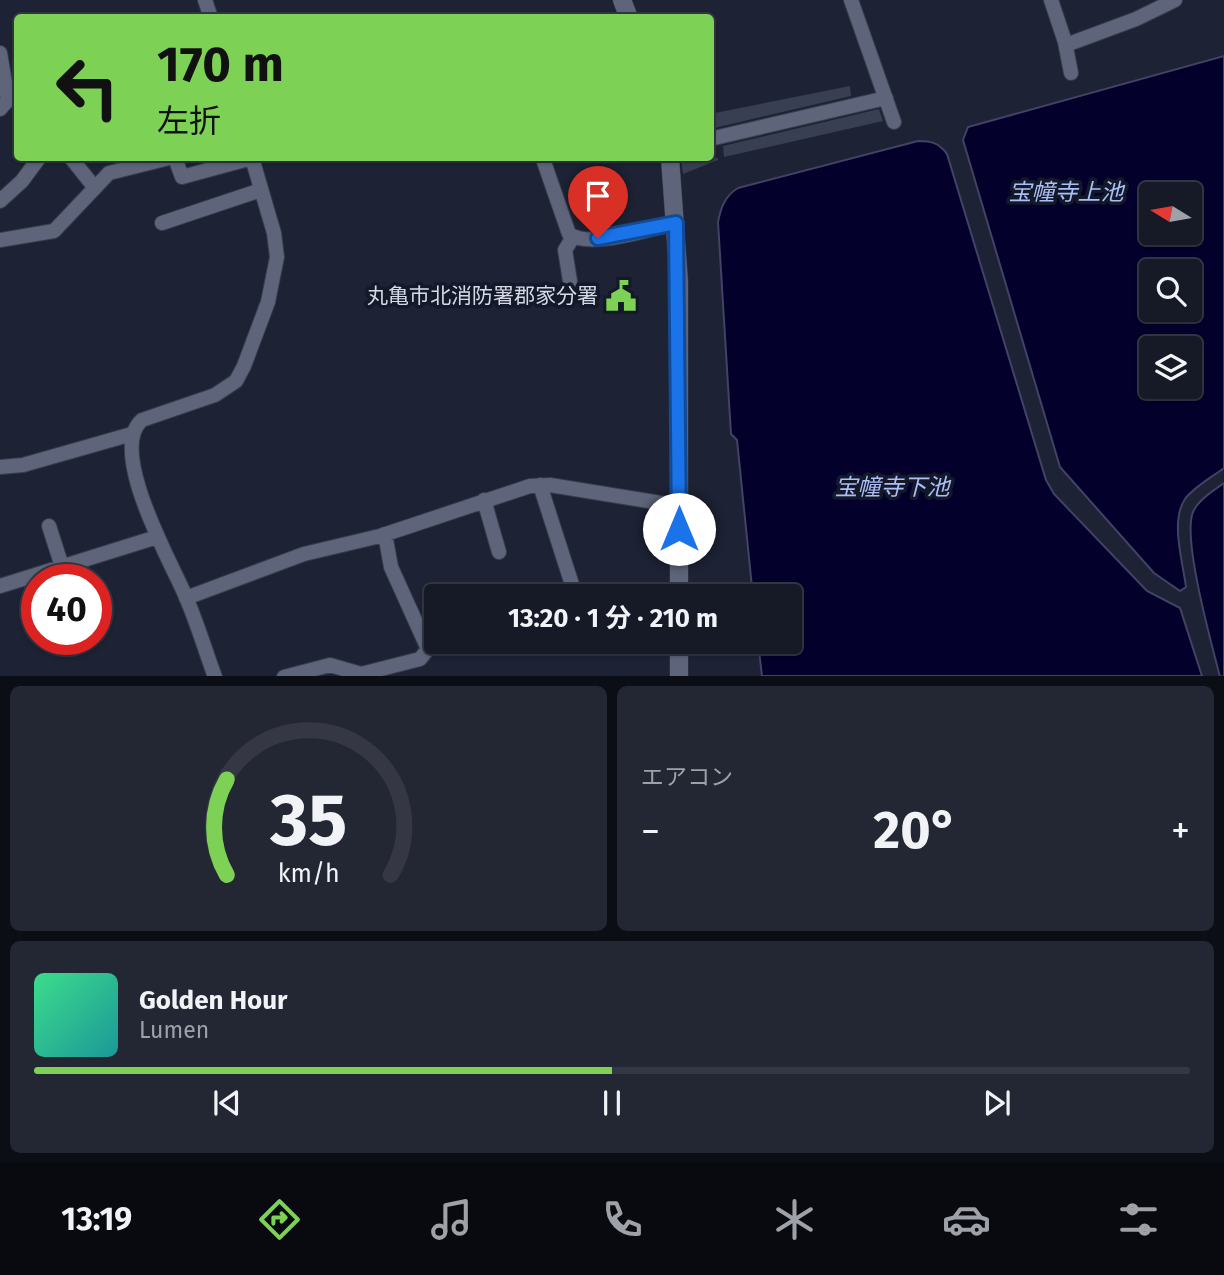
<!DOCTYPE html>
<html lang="ja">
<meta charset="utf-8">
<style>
body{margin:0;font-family:"Fira Sans","Noto Sans JP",sans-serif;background:#232733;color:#f1f3f6;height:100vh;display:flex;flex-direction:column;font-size:26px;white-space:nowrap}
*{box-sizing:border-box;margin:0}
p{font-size:23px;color:#9ea1a7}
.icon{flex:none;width:38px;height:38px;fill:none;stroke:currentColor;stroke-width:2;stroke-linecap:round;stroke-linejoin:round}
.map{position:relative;height:676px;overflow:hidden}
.panel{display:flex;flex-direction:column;gap:10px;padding:10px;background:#0c0e15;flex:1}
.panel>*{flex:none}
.banner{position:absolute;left:14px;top:14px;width:700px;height:147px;border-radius:7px;box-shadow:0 2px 5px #0004,0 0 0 2px #353844;background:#7dd154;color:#111;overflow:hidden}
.needle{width:46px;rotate:281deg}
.fabs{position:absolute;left:1139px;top:182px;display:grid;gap:14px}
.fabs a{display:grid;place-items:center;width:63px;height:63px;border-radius:7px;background:#161a27;box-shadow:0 2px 5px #0004,0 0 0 2px #353844;font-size:35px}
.speed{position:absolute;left:21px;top:564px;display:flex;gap:14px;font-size:35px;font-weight:700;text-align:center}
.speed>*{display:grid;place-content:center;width:91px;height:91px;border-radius:50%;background:#161a27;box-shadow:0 2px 5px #0004,0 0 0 2px #353844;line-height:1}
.speed .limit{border:10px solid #d22;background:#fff;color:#111}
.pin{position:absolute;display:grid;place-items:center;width:60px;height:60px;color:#fff;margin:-72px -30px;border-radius:50% 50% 50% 0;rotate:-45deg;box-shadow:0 0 7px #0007}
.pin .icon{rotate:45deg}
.me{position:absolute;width:77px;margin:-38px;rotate:0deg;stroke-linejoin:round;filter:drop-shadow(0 0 5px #0008)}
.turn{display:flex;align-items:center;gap:24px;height:147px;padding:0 28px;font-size:32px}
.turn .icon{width:91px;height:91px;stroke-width:2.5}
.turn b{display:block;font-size:49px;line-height:60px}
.big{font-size:52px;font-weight:700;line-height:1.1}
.panel .card{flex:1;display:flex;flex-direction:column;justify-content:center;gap:10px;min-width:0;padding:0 24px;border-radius:10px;background:#232733}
.panel .dial{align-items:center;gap:0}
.dial svg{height:182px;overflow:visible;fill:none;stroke:#353844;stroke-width:7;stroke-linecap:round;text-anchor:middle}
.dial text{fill:#f1f3f6;stroke:none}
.song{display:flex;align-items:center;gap:21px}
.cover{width:84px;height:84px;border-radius:10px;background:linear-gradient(135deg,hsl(150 70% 55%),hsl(180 70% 35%))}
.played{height:7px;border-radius:4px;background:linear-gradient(90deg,#7dd154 50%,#353844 50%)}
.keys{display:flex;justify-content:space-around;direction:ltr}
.heat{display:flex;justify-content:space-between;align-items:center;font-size:38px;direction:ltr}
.panel .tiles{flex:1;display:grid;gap:10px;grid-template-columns:1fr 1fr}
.card:last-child{grid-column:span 2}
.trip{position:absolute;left:424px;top:584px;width:378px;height:70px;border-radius:7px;background:#161a27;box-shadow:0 2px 5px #0004,0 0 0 2px #353844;font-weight:700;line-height:70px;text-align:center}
.tabs{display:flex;height:112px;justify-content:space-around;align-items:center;background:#090a10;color:#9ea1a7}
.tabs .icon{width:49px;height:49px}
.tabs .selected{color:#7dd154}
.tabs b{font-size:32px;color:#f1f3f6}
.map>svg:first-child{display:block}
.water{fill:#03012c;stroke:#424264;stroke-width:2;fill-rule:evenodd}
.building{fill:#393f53}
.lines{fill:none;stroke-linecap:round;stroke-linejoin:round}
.minor-casing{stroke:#393d4d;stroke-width:16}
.tertiary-casing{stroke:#393d4d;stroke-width:19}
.minor{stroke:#5e657a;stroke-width:14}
.tertiary{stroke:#5e657a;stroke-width:18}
.route-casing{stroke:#114b97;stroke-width:18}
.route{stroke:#1a73e8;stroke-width:12}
.labels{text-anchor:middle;stroke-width:7;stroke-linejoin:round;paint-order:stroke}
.poi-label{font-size:21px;fill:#d6dae7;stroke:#14192a;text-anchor:end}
.water-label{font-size:23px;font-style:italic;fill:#acbef7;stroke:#14192a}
</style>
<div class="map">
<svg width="1224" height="677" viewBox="0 0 1224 677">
<rect width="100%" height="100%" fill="#1d2234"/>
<path class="water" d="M 1224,56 L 1224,468 C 1212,477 1194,487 1185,499 C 1170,521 1183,563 1186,587 L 1180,591 L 1154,573 L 1060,467 L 963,140 L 968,127 ZM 1152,194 L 1190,194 L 1190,233 L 1152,233 ZM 1152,271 L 1190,271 L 1190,310 L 1152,310 ZM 1152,348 L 1190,348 L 1190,387 L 1152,387 Z
M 918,141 C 932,141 939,143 947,154 L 1046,480 L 1054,494 L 1147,591 L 1180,608 L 1202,676 L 762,676 L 758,642 L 789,642 L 789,597 L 753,597 L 737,440 L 731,434 L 718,222 C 721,207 725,196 738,188 Z
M 1224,483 L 1224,676 L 1220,677 C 1212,645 1182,539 1193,512 C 1198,500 1214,490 1224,483 Z"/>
<path class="building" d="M 850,86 L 851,96 L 710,129 L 710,114 Z
M 879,109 L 883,121 L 724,157 L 723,146 Z
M 681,158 L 718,158 L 718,160 L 683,174 Z"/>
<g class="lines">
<defs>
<path id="minor" d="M 205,0 L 211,18
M 851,0 L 894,122
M 1051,0 L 1065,42 L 1071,73
M 1066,45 L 1136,19 L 1175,0
M 0,53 L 8,100 L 0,109
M 710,139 L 886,98
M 71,158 L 95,188
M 175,158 L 182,177 L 252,158
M 544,162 L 569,234 C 591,249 650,229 676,223
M 0,201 L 22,181 L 39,158
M 162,223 L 261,190
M 0,240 L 54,231 L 109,173 L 169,158
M 570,281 L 565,250 L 573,237
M 0,467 L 23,465 L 132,434
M 540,485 L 576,597
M 484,500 L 499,552
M 49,526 L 66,579
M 0,586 L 157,537
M 550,594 L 573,587
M 186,598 L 304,554 L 380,536 L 530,486 L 550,485 L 679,506
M 215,677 C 205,650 197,622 185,595 C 171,562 107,450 142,420 L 215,395 L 236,381 L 244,366 L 268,302 L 277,257 L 274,233 L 252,158
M 284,677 L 330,665 L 361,674 L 420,659 L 428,649 L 391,567 L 385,534"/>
<path id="tertiary" d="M 622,0 L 629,18
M 670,158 L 679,282 L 679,597
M 679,677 L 679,642"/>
</defs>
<use href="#minor" class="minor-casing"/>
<use href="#tertiary" class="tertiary-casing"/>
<use href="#minor" class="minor"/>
<use href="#tertiary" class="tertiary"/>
</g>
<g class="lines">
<defs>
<path id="route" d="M 598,238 L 676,223 L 679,529"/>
</defs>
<use href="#route" class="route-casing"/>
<use href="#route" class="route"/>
</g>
<defs>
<symbol id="civic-bare" viewBox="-9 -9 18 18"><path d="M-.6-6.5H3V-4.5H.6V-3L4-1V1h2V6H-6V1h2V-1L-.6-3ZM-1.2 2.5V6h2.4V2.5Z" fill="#7dd154" stroke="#14192a" stroke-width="2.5" paint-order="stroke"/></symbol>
</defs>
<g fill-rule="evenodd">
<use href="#civic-bare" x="599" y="274" width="44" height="44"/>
</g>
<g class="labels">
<g class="poi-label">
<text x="598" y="303">丸亀市北消防署郡家分署</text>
</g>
<g class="water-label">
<text x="1066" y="200">宝幢寺上池</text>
<text x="892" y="495">宝幢寺下池</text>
</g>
</g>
</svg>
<div class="fabs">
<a><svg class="needle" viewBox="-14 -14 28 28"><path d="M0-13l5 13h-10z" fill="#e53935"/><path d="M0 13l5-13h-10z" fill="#9ea1a7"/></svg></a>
<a><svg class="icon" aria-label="search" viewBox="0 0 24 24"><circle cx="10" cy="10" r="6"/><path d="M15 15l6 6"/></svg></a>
<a><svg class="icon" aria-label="layers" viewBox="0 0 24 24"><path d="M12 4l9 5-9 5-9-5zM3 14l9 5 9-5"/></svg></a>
</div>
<div class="speed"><div class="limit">40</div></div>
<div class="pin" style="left:598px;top:238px;background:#d93025"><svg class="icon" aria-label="arrive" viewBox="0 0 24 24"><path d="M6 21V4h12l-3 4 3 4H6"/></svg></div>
<svg class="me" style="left:679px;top:529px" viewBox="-20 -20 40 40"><circle r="19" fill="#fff"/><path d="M0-13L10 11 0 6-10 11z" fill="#1a73e8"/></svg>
<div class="trip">13:20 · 1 分 · 210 m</div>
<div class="banner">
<div class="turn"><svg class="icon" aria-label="left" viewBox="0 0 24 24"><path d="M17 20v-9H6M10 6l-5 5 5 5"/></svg><div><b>170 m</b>左折</div></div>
</div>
</div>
<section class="panel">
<div class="tiles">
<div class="card dial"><svg viewBox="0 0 100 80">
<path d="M14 69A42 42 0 1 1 86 69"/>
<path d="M14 69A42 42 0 0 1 14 27" stroke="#7dd154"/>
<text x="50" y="56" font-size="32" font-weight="700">35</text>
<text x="50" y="72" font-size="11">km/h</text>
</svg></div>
<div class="card"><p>エアコン</p>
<div class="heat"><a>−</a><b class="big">20°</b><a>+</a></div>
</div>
<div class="card">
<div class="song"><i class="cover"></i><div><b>Golden Hour</b><p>Lumen</p></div></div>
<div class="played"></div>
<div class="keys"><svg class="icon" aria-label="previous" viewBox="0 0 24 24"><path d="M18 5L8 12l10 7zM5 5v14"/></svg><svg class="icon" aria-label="pause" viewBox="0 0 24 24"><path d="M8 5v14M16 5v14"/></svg><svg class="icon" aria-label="next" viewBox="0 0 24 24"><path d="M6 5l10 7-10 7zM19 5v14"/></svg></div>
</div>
</div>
</section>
<nav class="tabs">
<b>13:19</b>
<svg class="icon selected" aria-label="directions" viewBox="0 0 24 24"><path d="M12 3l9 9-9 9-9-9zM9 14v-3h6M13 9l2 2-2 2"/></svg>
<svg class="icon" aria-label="music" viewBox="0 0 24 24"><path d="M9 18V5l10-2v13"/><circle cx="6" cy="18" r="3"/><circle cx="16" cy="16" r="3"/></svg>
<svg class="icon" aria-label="phone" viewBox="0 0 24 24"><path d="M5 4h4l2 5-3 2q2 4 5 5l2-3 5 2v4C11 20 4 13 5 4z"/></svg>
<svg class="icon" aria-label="climate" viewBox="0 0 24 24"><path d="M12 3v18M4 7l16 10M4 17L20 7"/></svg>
<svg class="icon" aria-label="car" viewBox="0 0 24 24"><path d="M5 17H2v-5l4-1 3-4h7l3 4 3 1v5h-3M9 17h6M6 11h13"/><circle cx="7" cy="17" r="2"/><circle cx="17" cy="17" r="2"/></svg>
<svg class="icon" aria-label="filters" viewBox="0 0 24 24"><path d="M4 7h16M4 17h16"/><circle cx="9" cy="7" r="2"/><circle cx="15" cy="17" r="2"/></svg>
</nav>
